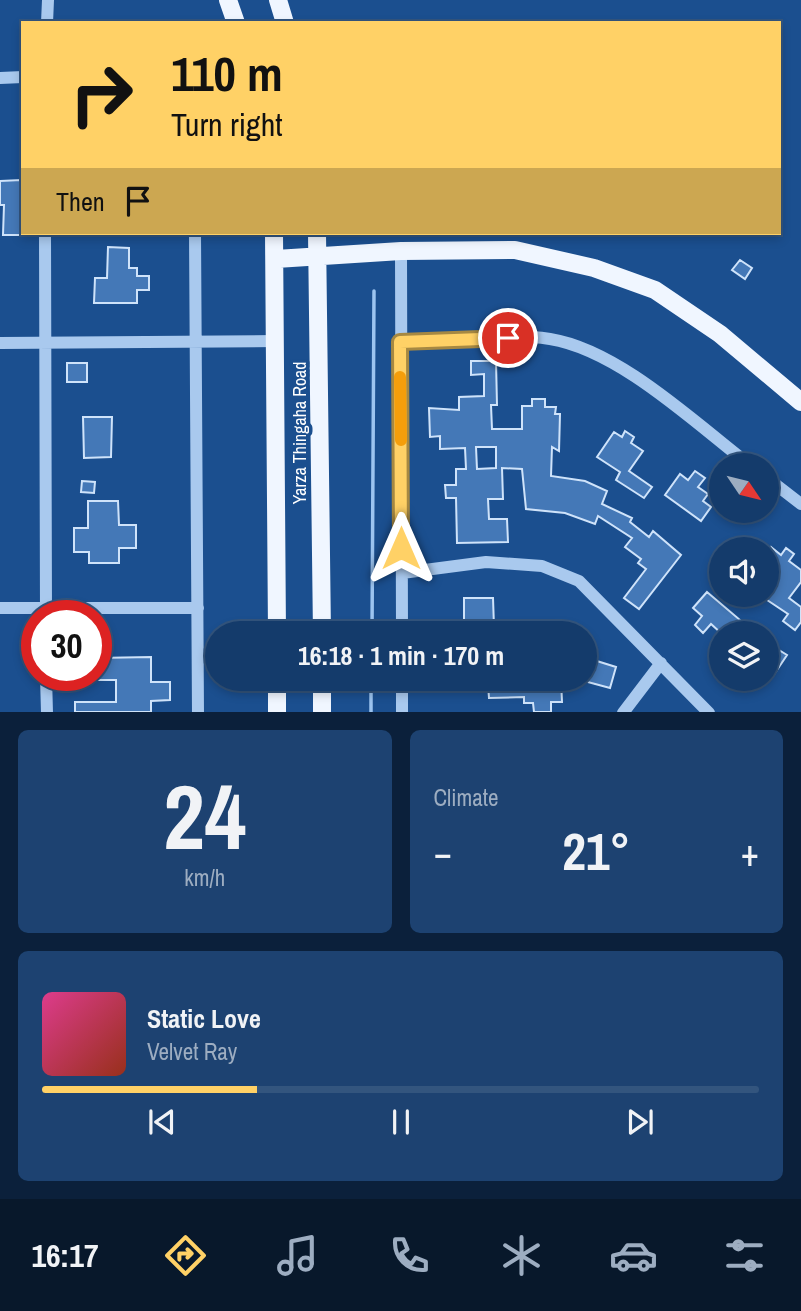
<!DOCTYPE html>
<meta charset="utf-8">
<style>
body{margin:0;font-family:"Archivo Narrow",sans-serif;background:#1d4271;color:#f1f3f6;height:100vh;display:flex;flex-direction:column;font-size:26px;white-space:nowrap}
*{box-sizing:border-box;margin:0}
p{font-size:23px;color:#9dadc1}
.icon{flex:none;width:38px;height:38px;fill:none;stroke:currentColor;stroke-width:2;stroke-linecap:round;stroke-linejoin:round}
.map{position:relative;height:712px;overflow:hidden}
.sheet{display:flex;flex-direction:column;gap:18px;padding:18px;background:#0b203b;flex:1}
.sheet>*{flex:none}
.hud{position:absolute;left:21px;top:21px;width:760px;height:214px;border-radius:0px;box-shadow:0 4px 10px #0003,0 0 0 2px #33557e;background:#ffd166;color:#111;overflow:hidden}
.needle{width:46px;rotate:125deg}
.buttons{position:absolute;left:709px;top:453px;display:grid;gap:14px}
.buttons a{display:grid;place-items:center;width:70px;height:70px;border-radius:50%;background:#143b6b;box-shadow:0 4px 10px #0003,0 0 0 2px #33557e;font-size:35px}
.speed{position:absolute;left:21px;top:600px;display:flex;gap:14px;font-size:35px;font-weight:700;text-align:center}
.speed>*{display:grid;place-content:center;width:91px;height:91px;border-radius:50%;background:#143b6b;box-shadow:0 4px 10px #0003,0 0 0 2px #33557e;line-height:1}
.speed .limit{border:10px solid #d22;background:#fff;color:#111}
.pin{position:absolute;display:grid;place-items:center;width:60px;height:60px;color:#fff;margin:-30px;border:4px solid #fff;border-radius:50%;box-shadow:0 2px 7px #0007}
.me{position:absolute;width:77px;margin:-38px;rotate:0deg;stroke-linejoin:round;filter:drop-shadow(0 0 5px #0008)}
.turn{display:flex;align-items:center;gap:24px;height:147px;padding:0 35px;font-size:32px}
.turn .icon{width:91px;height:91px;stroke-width:2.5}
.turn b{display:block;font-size:49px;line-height:60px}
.then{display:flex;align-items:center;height:66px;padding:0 35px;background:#0003;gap:14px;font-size:26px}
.big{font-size:52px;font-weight:800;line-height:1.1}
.sheet .tile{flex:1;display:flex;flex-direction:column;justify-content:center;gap:10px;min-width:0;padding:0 24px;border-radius:10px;background:#1d4271}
.sheet .dial{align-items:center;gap:0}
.dial b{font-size:91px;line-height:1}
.song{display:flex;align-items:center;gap:21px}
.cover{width:84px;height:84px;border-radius:10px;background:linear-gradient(135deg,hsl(330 70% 55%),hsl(10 70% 35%))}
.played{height:7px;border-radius:4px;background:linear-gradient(90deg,#ffd166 30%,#33557e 30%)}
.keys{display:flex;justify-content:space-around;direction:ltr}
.heat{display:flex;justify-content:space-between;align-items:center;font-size:38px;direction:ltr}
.sheet .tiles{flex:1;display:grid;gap:18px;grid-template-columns:1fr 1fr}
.tile:last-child{grid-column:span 2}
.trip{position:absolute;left:205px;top:621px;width:392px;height:70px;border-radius:35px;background:#143b6b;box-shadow:0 4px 10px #0003,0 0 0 2px #33557e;font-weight:800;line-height:70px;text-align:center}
.tab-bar{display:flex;height:112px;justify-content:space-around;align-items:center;background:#08182b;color:#9dadc1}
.tab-bar .icon{width:49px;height:49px}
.tab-bar .current{color:#ffd166}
.tab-bar b{font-size:32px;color:#f1f3f6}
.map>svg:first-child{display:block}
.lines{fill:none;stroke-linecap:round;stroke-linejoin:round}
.stream{stroke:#9cc4f0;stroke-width:3.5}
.building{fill:#4478b7;stroke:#cfe3fa;stroke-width:2;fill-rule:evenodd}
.minor{stroke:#a9c9ee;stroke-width:12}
.major{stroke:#f0f6ff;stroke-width:18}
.route-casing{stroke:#a68842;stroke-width:18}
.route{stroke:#ffd166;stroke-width:12}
.slow{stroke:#f59e0b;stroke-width:12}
.labels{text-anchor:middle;stroke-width:7;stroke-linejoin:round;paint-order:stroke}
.street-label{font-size:18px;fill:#fff;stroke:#1b4f8f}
</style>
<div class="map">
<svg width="801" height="713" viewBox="0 0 801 713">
<rect width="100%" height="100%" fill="#1b4f8f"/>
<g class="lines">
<path class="stream" d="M 372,634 L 374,291
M 371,713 L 371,679"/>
</g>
<path class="building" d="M 21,180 L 21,235 L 3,235 L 4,205 L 0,205 L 0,181 Z
M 108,247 L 129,248 L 129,268 L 137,268 L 137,276 L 149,276 L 149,290 L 137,290 L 137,303 L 94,303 L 95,278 L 107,278 Z
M 740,260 L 752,268 L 745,279 L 732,270 Z
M 471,361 L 496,361 L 497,405 L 491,405 L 492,429 L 522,429 L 522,406 L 532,406 L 532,399 L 545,399 L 545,407 L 556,407 L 555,414 L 560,414 L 559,451 L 552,447 L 551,476 L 585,481 L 607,491 L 602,504 L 632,518 L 630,522 L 649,537 L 653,531 L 681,555 L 639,609 L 624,598 L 646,569 L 638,563 L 641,559 L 625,547 L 632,538 L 598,516 L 595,524 L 565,513 L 526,509 L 522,469 L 502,468 L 503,499 L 488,499 L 489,519 L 507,519 L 508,542 L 457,543 L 456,498 L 446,498 L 445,485 L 456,485 L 456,469 L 466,469 L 465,448 L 440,449 L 440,436 L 430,437 L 429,408 L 459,410 L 459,397 L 484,396 L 484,374 L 471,375 ZM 476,447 L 496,447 L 496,468 L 477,469 Z
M 67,363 L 87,363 L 87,382 L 67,382 Z
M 83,417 L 112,417 L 111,457 L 84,458 Z
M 625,431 L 634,437 L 631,443 L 643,451 L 629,471 L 652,487 L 644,498 L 616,480 L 620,472 L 597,457 L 614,432 L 622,437 Z
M 695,471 L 705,478 L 698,487 L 708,494 L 703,501 L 711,507 L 701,521 L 665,495 L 680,474 L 688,480 Z
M 82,481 L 95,482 L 94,493 L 81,492 Z
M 88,501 L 118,501 L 119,525 L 136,525 L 136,548 L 119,548 L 119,563 L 89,563 L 89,552 L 74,552 L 74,528 L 88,528 Z
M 771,547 L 781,555 L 786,548 L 794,554 L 789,561 L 801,570 L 801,582 L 789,598 L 801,607 L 801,622 L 795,630 L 783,621 L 788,614 L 761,596 L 766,595 L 766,553 Z
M 707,592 L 740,620 L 728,634 L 722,634 L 711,624 L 703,633 L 695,625 L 702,616 L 693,608 Z
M 464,598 L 493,598 L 494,627 L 464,628 Z
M 766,642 L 787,655 L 773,676 L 766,672 Z
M 151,657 L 151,682 L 170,682 L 170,700 L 151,701 L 151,712 L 75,712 L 75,702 L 116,702 L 116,680 L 96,680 L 96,658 Z
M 584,657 L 616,667 L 610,688 L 584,681 Z
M 529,679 L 561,679 L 562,702 L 551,702 L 551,712 L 534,712 L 533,703 L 524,703 L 524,697 L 489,698 L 488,684 L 529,686 Z"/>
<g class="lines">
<path class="minor" d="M 47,23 L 48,0
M 0,78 L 23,77
M 45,233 L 46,616
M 195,233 L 198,713
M 401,251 L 402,634
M 400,342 C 445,341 507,332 550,339 C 619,350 695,423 751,466
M 0,343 L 276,341
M 766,477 L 801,504
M 402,573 L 486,562 L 542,566 L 579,581 L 709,713
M 0,608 L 198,608
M 46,676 L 47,713
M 402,679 L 402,713
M 623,713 L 661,663"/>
<path class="major" d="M 228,0 L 236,23
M 278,0 L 285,23
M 274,233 L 277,634
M 317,233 L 322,634
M 276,259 L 401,251 L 515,250 L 594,268 L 655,290 L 720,334 L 801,402
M 277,679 L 277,713
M 322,679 L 322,713"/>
</g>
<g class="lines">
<defs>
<path id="route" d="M 401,548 L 400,342 L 508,338"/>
</defs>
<use href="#route" class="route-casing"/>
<use href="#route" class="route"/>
<path class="slow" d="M 400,377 L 401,440"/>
</g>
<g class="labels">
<g class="street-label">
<text transform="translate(300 433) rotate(-90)" y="6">Yarza Thingaha Road</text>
</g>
</g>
</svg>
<div class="buttons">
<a><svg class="needle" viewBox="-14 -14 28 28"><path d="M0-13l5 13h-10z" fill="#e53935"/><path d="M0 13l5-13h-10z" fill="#9dadc1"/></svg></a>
<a><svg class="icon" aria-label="sound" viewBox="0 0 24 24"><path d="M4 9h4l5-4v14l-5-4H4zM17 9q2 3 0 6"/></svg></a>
<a><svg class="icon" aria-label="layers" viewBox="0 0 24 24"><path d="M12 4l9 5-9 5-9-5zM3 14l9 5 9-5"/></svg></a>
</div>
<div class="speed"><div class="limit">30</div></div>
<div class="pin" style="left:508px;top:338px;background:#d93025"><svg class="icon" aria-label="arrive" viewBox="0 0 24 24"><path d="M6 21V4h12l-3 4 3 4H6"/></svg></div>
<svg class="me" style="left:401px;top:548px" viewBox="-20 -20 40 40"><path d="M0-17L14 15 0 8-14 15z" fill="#ffd166" stroke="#fff" stroke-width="4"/></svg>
<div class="trip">16:18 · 1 min · 170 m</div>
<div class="hud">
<div class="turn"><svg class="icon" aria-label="right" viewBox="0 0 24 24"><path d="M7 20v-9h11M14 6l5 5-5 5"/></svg><div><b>110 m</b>Turn right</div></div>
<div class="then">Then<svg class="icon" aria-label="arrive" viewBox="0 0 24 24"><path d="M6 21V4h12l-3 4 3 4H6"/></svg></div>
</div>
</div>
<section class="sheet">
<div class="tiles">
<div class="tile dial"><b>24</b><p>km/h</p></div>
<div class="tile"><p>Climate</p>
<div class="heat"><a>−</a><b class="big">21°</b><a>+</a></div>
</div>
<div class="tile">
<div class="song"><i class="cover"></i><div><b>Static Love</b><p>Velvet Ray</p></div></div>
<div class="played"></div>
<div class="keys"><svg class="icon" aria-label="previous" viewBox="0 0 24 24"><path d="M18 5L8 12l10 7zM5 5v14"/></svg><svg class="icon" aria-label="pause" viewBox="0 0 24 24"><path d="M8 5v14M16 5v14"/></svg><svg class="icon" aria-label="next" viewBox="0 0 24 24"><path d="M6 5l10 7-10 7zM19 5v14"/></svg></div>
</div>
</div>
</section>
<nav class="tab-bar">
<b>16:17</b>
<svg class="icon current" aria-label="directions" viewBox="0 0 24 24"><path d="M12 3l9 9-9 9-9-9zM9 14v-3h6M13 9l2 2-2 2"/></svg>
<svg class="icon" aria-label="music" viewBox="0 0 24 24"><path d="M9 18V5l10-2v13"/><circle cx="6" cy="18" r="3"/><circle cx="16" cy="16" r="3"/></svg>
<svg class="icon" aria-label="phone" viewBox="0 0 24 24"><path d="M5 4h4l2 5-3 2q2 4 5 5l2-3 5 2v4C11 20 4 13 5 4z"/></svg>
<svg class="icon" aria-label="climate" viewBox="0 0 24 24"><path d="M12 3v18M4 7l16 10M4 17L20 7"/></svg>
<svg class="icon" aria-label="car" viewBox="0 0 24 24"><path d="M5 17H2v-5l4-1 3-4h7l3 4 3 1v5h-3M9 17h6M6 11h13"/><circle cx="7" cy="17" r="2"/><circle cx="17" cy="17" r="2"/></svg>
<svg class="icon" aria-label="filters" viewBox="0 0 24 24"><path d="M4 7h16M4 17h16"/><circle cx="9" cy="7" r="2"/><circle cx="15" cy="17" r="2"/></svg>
</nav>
